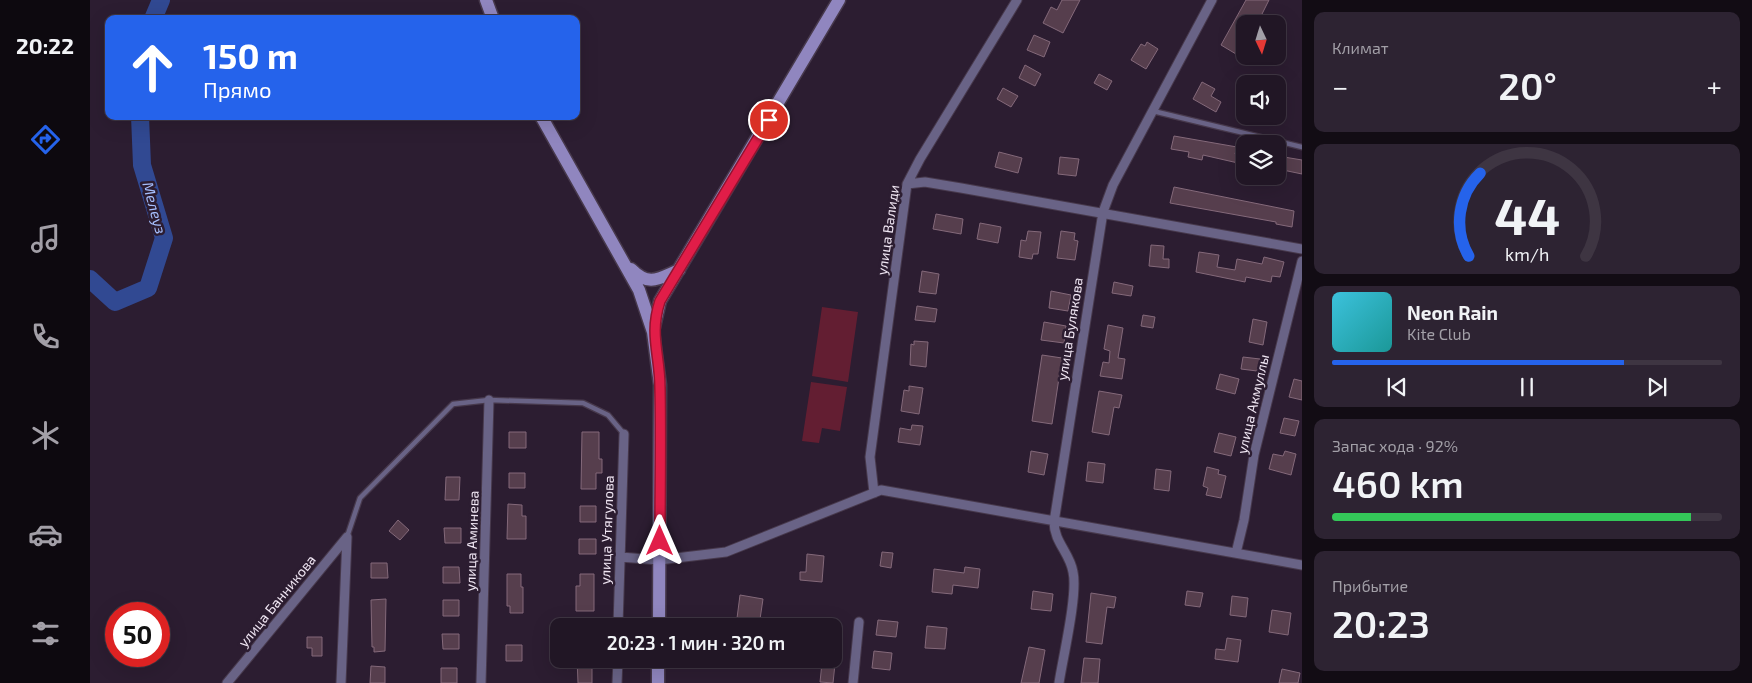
<!DOCTYPE html>
<html lang="ru">
<meta charset="utf-8">
<style>
body{margin:0;font-family:"Exo 2",sans-serif;background:#2d2332;color:#f1f3f6;height:100vh;display:flex;flex-direction:column;font-size:19px;white-space:nowrap}
*{box-sizing:border-box;margin:0}
p{font-size:16px;color:#a29fa7}
.icon{flex:none;width:28px;height:28px;fill:none;stroke:currentColor;stroke-width:2;stroke-linecap:round;stroke-linejoin:round}
.map{position:relative;flex:1;overflow:hidden}
.side{display:flex;flex-direction:column;gap:12px;padding:12px;background:#120c14;width:450px}
.side>*{flex:none}
.top-card{position:absolute;left:15px;top:15px;width:475px;height:105px;border-radius:10px;box-shadow:0 5px 20px #0002,0 0 0 1px #3e3542;background:#2563eb;color:#fff;overflow:hidden}
.needle{width:32px;rotate:176deg}
.fabs{position:absolute;left:1146px;top:15px;display:grid;gap:10px}
.fabs a{display:grid;place-items:center;width:50px;height:50px;border-radius:10px;background:#211625;box-shadow:0 5px 20px #0002,0 0 0 1px #3e3542;font-size:25px}
.speed{position:absolute;left:15px;top:602px;display:flex;gap:10px;font-size:25px;font-weight:700;text-align:center}
.speed>*{display:grid;place-content:center;width:65px;height:65px;border-radius:50%;background:#211625;box-shadow:0 5px 20px #0002,0 0 0 1px #3e3542;line-height:1}
.speed .limit{border:8px solid #d22;background:#fff;color:#111}
.pin{position:absolute;display:grid;place-items:center;width:42px;height:42px;color:#fff;margin:-21px;border:2px solid #fff;border-radius:50%;box-shadow:0 1px 5px #0007}
.me{position:absolute;width:55px;margin:-28px;rotate:0deg;stroke-linejoin:round;filter:drop-shadow(0 0 4px #0008)}
.turn{display:flex;align-items:center;gap:18px;height:105px;padding:0 15px;font-size:22px}
.turn .icon{width:65px;height:65px;stroke-width:2.5}
.turn b{display:block;font-size:35px;line-height:42px}
.big{font-size:38px;font-weight:600;line-height:1.1}
.side .widget{flex:1;display:flex;flex-direction:column;justify-content:center;gap:8px;min-width:0;padding:0 18px;border-radius:10px;background:#2d2332}
.side .dial{align-items:center;gap:0}
.dial svg{height:130px;overflow:visible;fill:none;stroke:#3e3542;stroke-width:7;stroke-linecap:round;text-anchor:middle}
.dial text{fill:#f1f3f6;stroke:none}
.song{display:flex;align-items:center;gap:15px}
.cover{width:60px;height:60px;border-radius:8px;background:linear-gradient(135deg,hsl(190 70% 55%),hsl(180 70% 35%))}
.played{height:5px;border-radius:2px;background:linear-gradient(90deg,#2563eb 75%,#3e3542 75%)}
.keys{display:flex;justify-content:space-around;direction:ltr}
.heat{display:flex;justify-content:space-between;align-items:center;font-size:28px;direction:ltr}
.charge{height:8px;border-radius:4px;background:linear-gradient(90deg,#34c759 92%,#3e3542 0)}
.trip{position:absolute;left:460px;top:618px;width:292px;height:50px;border-radius:10px;background:#211625;box-shadow:0 5px 20px #0002,0 0 0 1px #3e3542;font-weight:600;line-height:50px;text-align:center}
main{display:flex;flex:1;min-height:0}
.dock{display:flex;flex-direction:column;width:90px;justify-content:space-around;align-items:center;background:#0d090f;color:#a29fa7}
.dock .icon{width:35px;height:35px}
.dock .selected{color:#2563eb}
.dock b{font-size:22px;color:#f1f3f6}
.map>svg:first-child{display:block}
.green{fill:#631e32}
.lines{fill:none;stroke-linecap:round;stroke-linejoin:round}
.river{stroke:#314992;stroke-width:18}
.building{fill:#563e4d;stroke:#84697a}
.service-casing{stroke:#47394c;stroke-width:7}
.minor-casing{stroke:#47394c;stroke-width:11}
.secondary-casing{stroke:#47394c;stroke-width:15}
.service{stroke:#696386;stroke-width:4.5}
.minor{stroke:#696386;stroke-width:9}
.secondary{stroke:#9086bf;stroke-width:12}
.route-casing{stroke:#92132f;stroke-width:12}
.route{stroke:#e11d48;stroke-width:9}
.labels{text-anchor:middle;stroke-width:5;stroke-linejoin:round;paint-order:stroke}
.street-label{font-size:14px;fill:#f0e6f3;stroke:#2c1d31}
.water-label{font-size:15px;font-style:italic;fill:#a5befc;stroke:#2c1d31}
</style>
<main>
<nav class="dock">
<b>20:22</b>
<svg class="icon selected" aria-label="directions" viewBox="0 0 24 24"><path d="M12 3l9 9-9 9-9-9zM9 14v-3h6M13 9l2 2-2 2"/></svg>
<svg class="icon" aria-label="music" viewBox="0 0 24 24"><path d="M9 18V5l10-2v13"/><circle cx="6" cy="18" r="3"/><circle cx="16" cy="16" r="3"/></svg>
<svg class="icon" aria-label="phone" viewBox="0 0 24 24"><path d="M5 4h4l2 5-3 2q2 4 5 5l2-3 5 2v4C11 20 4 13 5 4z"/></svg>
<svg class="icon" aria-label="climate" viewBox="0 0 24 24"><path d="M12 3v18M4 7l16 10M4 17L20 7"/></svg>
<svg class="icon" aria-label="car" viewBox="0 0 24 24"><path d="M5 17H2v-5l4-1 3-4h7l3 4 3 1v5h-3M9 17h6M6 11h13"/><circle cx="7" cy="17" r="2"/><circle cx="17" cy="17" r="2"/></svg>
<svg class="icon" aria-label="filters" viewBox="0 0 24 24"><path d="M4 7h16M4 17h16"/><circle cx="9" cy="7" r="2"/><circle cx="15" cy="17" r="2"/></svg>
</nav>
<div class="map">
<svg width="1212" height="683" viewBox="0 0 1212 683">
<rect width="100%" height="100%" fill="#2c1d31"/>
<path class="green" d="M 732,307 L 768,312 L 758,382 L 722,376 Z
M 721,382 L 757,387 L 750,431 L 732,428 L 729,443 L 712,441 Z"/>
<g class="lines">
<path class="river" d="M 63,19 L 71,0
M 0,279 L 25,302 L 58,288 L 74,238 L 52,165 L 50,116"/>
</g>
<path class="building" d="M 972,0 L 990,0 L 973,33 L 953,23 L 961,7 L 967,10 Z
M 1156,0 L 1179,0 L 1167,24 L 1155,24 L 1155,50 L 1151,57 L 1131,45 Z
M 944,35 L 960,42 L 954,57 L 937,50 Z
M 1057,42 L 1068,49 L 1056,69 L 1041,60 L 1051,44 L 1055,46 Z
M 935,65 L 951,74 L 945,86 L 929,78 Z
M 1009,74 L 1022,81 L 1017,90 L 1004,83 Z
M 1112,82 L 1125,89 L 1121,96 L 1131,102 L 1126,112 L 1103,99 Z
M 913,88 L 928,96 L 921,107 L 907,99 Z
M 1084,136 L 1147,147 L 1145,154 L 1150,155 L 1148,163 L 1113,155 L 1112,160 L 1098,157 L 1099,152 L 1081,149 Z
M 909,152 L 932,158 L 928,173 L 905,167 Z
M 1188,156 L 1212,160 L 1212,174 L 1188,169 Z
M 970,157 L 989,159 L 986,176 L 968,174 Z
M 1084,187 L 1204,211 L 1202,227 L 1186,224 L 1186,222 L 1080,203 Z
M 846,214 L 873,219 L 871,234 L 843,229 Z
M 890,223 L 911,227 L 908,243 L 887,239 Z
M 938,231 L 951,232 L 948,254 L 943,254 L 942,259 L 929,257 L 931,240 L 936,241 Z
M 971,231 L 985,233 L 984,240 L 988,241 L 985,260 L 967,258 Z
M 1061,245 L 1074,246 L 1073,259 L 1079,259 L 1079,268 L 1059,266 Z
M 1109,252 L 1129,255 L 1127,267 L 1145,270 L 1147,259 L 1172,264 L 1174,257 L 1194,262 L 1190,277 L 1182,276 L 1181,282 L 1156,277 L 1155,282 L 1106,272 Z
M 832,271 L 849,274 L 846,294 L 829,292 Z
M 1024,282 L 1043,286 L 1041,296 L 1022,293 Z
M 961,291 L 981,295 L 978,311 L 959,308 Z
M 827,306 L 847,309 L 845,322 L 825,320 Z
M 1053,315 L 1065,317 L 1063,328 L 1051,326 Z
M 1163,319 L 1177,322 L 1173,345 L 1159,342 Z
M 954,322 L 976,326 L 974,343 L 951,340 Z
M 1018,325 L 1033,328 L 1028,358 L 1035,359 L 1032,379 L 1010,376 L 1013,362 L 1019,363 L 1020,351 L 1014,349 Z
M 824,341 L 838,342 L 836,367 L 820,365 L 821,344 L 824,345 Z
M 952,355 L 972,358 L 962,424 L 942,421 Z
M 1153,357 L 1170,359 L 1167,371 L 1151,369 Z
M 1130,374 L 1149,379 L 1145,394 L 1126,389 Z
M 1204,379 L 1212,381 L 1212,400 L 1199,397 Z
M 819,386 L 833,388 L 829,414 L 811,411 L 814,390 L 819,391 Z
M 1009,391 L 1032,395 L 1029,408 L 1024,407 L 1019,435 L 1002,432 Z
M 1194,418 L 1209,421 L 1205,436 L 1190,433 Z
M 822,425 L 833,426 L 830,445 L 808,442 L 810,428 L 821,430 Z
M 419,432 L 436,432 L 436,448 L 419,448 Z
M 492,432 L 509,432 L 509,459 L 512,459 L 512,473 L 506,473 L 506,489 L 491,489 Z
M 1129,433 L 1146,437 L 1141,456 L 1124,452 Z
M 941,451 L 958,454 L 954,475 L 938,472 Z
M 1195,451 L 1206,454 L 1201,475 L 1179,469 L 1183,454 L 1193,456 Z
M 998,462 L 1015,464 L 1013,483 L 996,481 Z
M 1117,467 L 1129,470 L 1128,474 L 1136,476 L 1131,498 L 1116,495 L 1118,488 L 1113,486 Z
M 1066,469 L 1081,471 L 1079,491 L 1064,489 Z
M 419,473 L 435,473 L 435,488 L 419,488 Z
M 356,477 L 370,477 L 369,500 L 355,500 Z
M 418,504 L 432,505 L 432,516 L 436,516 L 436,539 L 417,539 Z
M 490,506 L 506,506 L 506,522 L 490,522 Z
M 308,520 L 319,530 L 310,540 L 299,531 Z
M 354,528 L 371,528 L 371,543 L 355,543 Z
M 489,539 L 506,539 L 506,554 L 489,554 Z
M 792,552 L 803,553 L 801,568 L 790,566 Z
M 717,554 L 734,556 L 732,582 L 710,580 L 710,572 L 716,572 Z
M 281,563 L 297,563 L 298,578 L 281,578 Z
M 353,567 L 369,567 L 370,583 L 353,583 Z
M 875,567 L 890,569 L 888,588 L 863,585 L 862,594 L 842,592 L 844,569 L 874,573 Z
M 417,574 L 431,574 L 431,587 L 433,587 L 433,613 L 420,613 L 420,606 L 417,606 Z
M 490,574 L 504,574 L 504,611 L 486,611 L 486,586 L 490,586 Z
M 943,591 L 963,594 L 961,611 L 941,609 Z
M 1097,591 L 1113,593 L 1110,607 L 1095,605 Z
M 1001,593 L 1026,597 L 1024,608 L 1017,607 L 1012,644 L 996,642 Z
M 650,595 L 673,599 L 669,626 L 646,626 Z
M 1142,596 L 1158,598 L 1156,617 L 1140,615 Z
M 296,599 L 295,651 L 284,652 L 284,647 L 282,647 L 281,600 Z
M 353,600 L 369,600 L 369,616 L 353,616 Z
M 1182,610 L 1201,613 L 1198,635 L 1179,632 Z
M 788,620 L 808,622 L 806,637 L 786,635 Z
M 837,626 L 857,628 L 855,649 L 835,648 Z
M 352,634 L 369,634 L 369,649 L 353,649 Z
M 217,637 L 232,637 L 232,656 L 222,656 L 222,648 L 217,648 Z
M 1137,638 L 1151,640 L 1148,662 L 1125,659 L 1126,649 L 1135,650 Z
M 416,645 L 432,645 L 432,661 L 416,661 Z
M 939,647 L 955,650 L 949,683 L 931,683 Z
M 784,651 L 802,653 L 800,670 L 782,668 Z
M 994,658 L 1010,659 L 1008,683 L 991,683 Z
M 487,659 L 502,659 L 502,683 L 488,683 Z
M 732,663 L 745,664 L 743,683 L 730,682 Z
M 281,666 L 295,667 L 295,683 L 280,683 Z
M 351,668 L 367,668 L 367,683 L 351,683 Z
M 1192,669 L 1210,673 L 1208,683 L 1189,683 Z"/>
<g class="lines">
<defs>
<path id="service" d="M 1063,111 L 1212,147
M 257,537 L 270,498 L 363,404 L 399,400 L 493,403 L 518,415 L 534,434"/>
<path id="minor" d="M 817,184 L 835,182 L 871,188 L 1212,249
M 784,493 L 780,457 L 817,184 L 830,159 L 927,0
M 1146,553 L 1154,520 L 1164,455 L 1212,261
M 530,557 L 569,560 L 636,552 L 791,490 L 1212,565
M 528,626 L 534,434
M 137,683 L 257,537
M 251,683 L 257,537
M 391,683 L 399,400
M 527,683 L 528,659
M 763,683 L 769,622
M 969,683 C 973,657 988,594 983,572 C 980,553 964,542 964,522 L 1013,212 L 1023,185 L 1122,0"/>
<path id="secondary" d="M 396,0 L 403,19
M 451,116 L 549,290 L 563,332 L 570,385 L 569,626
M 541,269 C 559,287 568,279 589,270
M 564,327 L 570,301 L 749,0
M 568,683 L 568,659"/>
</defs>
<use href="#service" class="service-casing"/>
<use href="#minor" class="minor-casing"/>
<use href="#secondary" class="secondary-casing"/>
<use href="#service" class="service"/>
<use href="#minor" class="minor"/>
<use href="#secondary" class="secondary"/>
</g>
<g class="lines">
<defs>
<path id="route" d="M 570,541 C 570,490 571,439 570,388 C 570,354 559,335 570,301 L 679,120"/>
</defs>
<use href="#route" class="route-casing"/>
<use href="#route" class="route"/>
</g>
<g class="labels">
<g class="street-label">
<text transform="translate(798 230) rotate(-82)" y="5">улица Валиди</text>
<text transform="translate(980 329) rotate(-81)" y="5">улица Булякова</text>
<text transform="translate(1163 404) rotate(-77)" y="5">улица Акмуллы</text>
<text transform="translate(517 530) rotate(-88)" y="5">улица Утягулова</text>
<text transform="translate(382 541) rotate(-88)" y="5">улица Аминева</text>
<text transform="translate(187 601) rotate(-51)" y="5">улица Банникова</text>
</g>
<g class="water-label">
<text transform="translate(64 208) rotate(75)" y="5">Мелеуз</text>
</g>
</g>
</svg>
<div class="fabs">
<a><svg class="needle" viewBox="-14 -14 28 28"><path d="M0-13l5 13h-10z" fill="#e53935"/><path d="M0 13l5-13h-10z" fill="#a29fa7"/></svg></a>
<a><svg class="icon" aria-label="sound" viewBox="0 0 24 24"><path d="M4 9h4l5-4v14l-5-4H4zM17 9q2 3 0 6"/></svg></a>
<a><svg class="icon" aria-label="layers" viewBox="0 0 24 24"><path d="M12 4l9 5-9 5-9-5zM3 14l9 5 9-5"/></svg></a>
</div>
<div class="speed"><div class="limit">50</div></div>
<div class="pin" style="left:679px;top:120px;background:#d93025"><svg class="icon" aria-label="arrive" viewBox="0 0 24 24"><path d="M6 21V4h12l-3 4 3 4H6"/></svg></div>
<svg class="me" style="left:570px;top:541px" viewBox="-20 -20 40 40"><path d="M0-17L14 15 0 8-14 15z" fill="#e11d48" stroke="#fff" stroke-width="4"/></svg>
<div class="trip">20:23 · 1 мин · 320 m</div>
<div class="top-card">
<div class="turn"><svg class="icon" aria-label="ahead" viewBox="0 0 24 24"><path d="M12 20V5M6 11l6-6 6 6"/></svg><div><b>150 m</b>Прямо</div></div>
</div>
</div>
<section class="side">
<div class="widget"><p>Климат</p>
<div class="heat"><a>−</a><b class="big">20°</b><a>+</a></div>
</div>
<div class="widget dial"><svg viewBox="0 0 100 80">
<path d="M14 69A42 42 0 1 1 86 69"/>
<path d="M14 69A42 42 0 0 1 21 18" stroke="#2563eb"/>
<text x="50" y="56" font-size="32" font-weight="700">44</text>
<text x="50" y="72" font-size="11">km/h</text>
</svg></div>
<div class="widget">
<div class="song"><i class="cover"></i><div><b>Neon Rain</b><p>Kite Club</p></div></div>
<div class="played"></div>
<div class="keys"><svg class="icon" aria-label="previous" viewBox="0 0 24 24"><path d="M18 5L8 12l10 7zM5 5v14"/></svg><svg class="icon" aria-label="pause" viewBox="0 0 24 24"><path d="M8 5v14M16 5v14"/></svg><svg class="icon" aria-label="next" viewBox="0 0 24 24"><path d="M6 5l10 7-10 7zM19 5v14"/></svg></div>
</div>
<div class="widget"><p>Запас хода · 92%</p><b class="big">460 km</b><div class="charge"></div></div>
<div class="widget"><p>Прибытие</p><b class="big">20:23</b></div>
</section>
</main>
